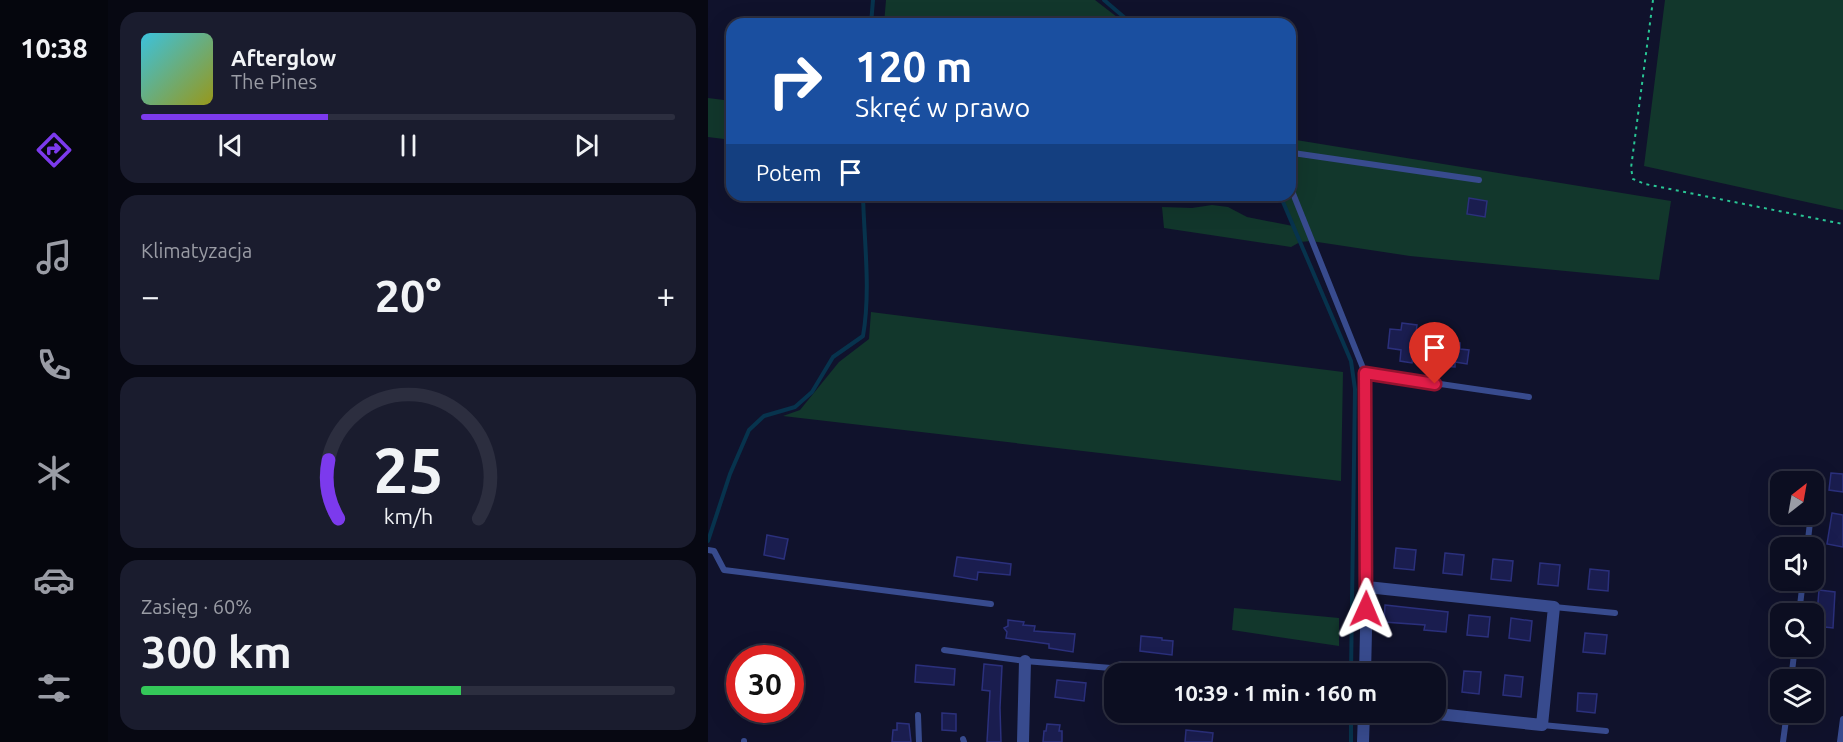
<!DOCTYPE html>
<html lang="pl">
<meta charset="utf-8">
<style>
body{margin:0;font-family:Ubuntu,sans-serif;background:#1a1c2e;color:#f1f3f6;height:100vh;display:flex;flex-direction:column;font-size:22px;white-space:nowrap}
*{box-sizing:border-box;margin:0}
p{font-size:20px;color:#9a9ca5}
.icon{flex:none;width:33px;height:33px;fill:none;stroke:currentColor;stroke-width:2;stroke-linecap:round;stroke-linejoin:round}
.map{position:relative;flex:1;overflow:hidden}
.sheet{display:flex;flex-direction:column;gap:12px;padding:12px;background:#070812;width:600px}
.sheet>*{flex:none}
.top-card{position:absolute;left:18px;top:18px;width:570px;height:183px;border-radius:18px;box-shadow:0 6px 24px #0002,0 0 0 2px #2c2e3f;background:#1a4fa0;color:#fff;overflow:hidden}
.needle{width:39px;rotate:31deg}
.controls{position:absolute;left:1062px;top:471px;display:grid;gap:12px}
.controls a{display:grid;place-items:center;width:54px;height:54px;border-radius:12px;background:#0c0e21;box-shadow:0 6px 24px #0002,0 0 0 2px #2c2e3f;font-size:30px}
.speed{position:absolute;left:18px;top:645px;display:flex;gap:12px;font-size:30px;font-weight:700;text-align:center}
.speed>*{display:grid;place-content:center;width:78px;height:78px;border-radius:50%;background:#0c0e21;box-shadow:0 6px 24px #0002,0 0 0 2px #2c2e3f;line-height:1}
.speed .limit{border:9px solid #d22;background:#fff;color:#111}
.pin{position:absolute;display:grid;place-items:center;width:51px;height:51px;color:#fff;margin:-62px -26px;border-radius:50% 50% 50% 0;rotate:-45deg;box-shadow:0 0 6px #0007}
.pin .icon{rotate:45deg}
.me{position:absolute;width:66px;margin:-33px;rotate:1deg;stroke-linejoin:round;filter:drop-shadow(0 0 4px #0008)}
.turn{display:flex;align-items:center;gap:21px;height:126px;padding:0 30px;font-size:27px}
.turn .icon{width:78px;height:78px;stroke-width:2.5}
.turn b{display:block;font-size:42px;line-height:51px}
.then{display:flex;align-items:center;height:57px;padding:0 30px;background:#0003;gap:12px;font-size:22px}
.big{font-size:45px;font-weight:600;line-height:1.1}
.sheet .card{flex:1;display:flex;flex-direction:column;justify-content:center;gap:9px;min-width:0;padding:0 21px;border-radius:18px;background:#1a1c2e}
.sheet .dial{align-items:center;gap:0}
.dial svg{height:156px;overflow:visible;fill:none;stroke:#2c2e3f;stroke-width:7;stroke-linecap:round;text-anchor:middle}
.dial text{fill:#f1f3f6;stroke:none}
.song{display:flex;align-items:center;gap:18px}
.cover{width:72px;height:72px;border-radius:9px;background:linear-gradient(135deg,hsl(190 70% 55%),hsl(60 70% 35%))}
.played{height:6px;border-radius:3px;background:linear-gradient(90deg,#7c3aed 35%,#2c2e3f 35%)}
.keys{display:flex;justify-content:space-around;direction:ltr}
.heat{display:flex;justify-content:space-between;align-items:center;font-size:33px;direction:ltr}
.charge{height:9px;border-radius:4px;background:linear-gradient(90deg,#34c759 60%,#2c2e3f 0)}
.trip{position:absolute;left:396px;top:663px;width:342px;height:60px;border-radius:18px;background:#0c0e21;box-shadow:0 6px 24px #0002,0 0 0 2px #2c2e3f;font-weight:600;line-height:60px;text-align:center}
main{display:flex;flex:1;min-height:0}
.tab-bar{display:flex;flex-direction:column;width:108px;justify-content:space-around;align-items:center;background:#05060d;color:#9a9ca5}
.tab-bar .icon{width:42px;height:42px}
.tab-bar .on{color:#7c3aed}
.tab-bar b{font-size:27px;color:#f1f3f6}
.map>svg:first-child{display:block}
.green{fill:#12372c}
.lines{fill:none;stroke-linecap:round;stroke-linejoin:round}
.stream{stroke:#07334d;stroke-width:4}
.building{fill:#1a1d4f;stroke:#2b307c;stroke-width:1.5}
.path{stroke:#29c594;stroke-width:2;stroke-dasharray:3 4.5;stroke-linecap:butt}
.service{stroke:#384b8e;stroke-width:6}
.minor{stroke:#384b8e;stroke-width:12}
.route-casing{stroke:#92132f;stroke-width:15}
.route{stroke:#e11d48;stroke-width:10}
</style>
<main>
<nav class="tab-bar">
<b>10:38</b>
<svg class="icon on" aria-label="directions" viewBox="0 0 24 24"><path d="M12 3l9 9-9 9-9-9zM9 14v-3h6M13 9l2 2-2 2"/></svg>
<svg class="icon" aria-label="music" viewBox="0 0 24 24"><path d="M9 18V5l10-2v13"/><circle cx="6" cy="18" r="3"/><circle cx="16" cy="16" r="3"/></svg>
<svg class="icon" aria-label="phone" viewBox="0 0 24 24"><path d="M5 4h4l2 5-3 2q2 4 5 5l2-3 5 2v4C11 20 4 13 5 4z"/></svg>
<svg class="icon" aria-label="climate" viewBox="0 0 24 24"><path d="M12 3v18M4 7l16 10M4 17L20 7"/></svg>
<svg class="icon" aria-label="car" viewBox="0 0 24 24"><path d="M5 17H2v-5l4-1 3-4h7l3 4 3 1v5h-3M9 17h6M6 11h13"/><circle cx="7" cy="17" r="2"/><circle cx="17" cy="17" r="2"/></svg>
<svg class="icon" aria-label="filters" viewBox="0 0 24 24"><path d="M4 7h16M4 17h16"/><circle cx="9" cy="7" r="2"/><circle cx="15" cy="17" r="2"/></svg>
</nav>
<section class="sheet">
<div class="card">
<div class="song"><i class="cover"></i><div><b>Afterglow</b><p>The Pines</p></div></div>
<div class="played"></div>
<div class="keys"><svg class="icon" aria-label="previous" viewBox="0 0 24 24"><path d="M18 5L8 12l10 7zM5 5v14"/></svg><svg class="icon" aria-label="pause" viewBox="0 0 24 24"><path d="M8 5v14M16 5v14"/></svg><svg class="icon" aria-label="next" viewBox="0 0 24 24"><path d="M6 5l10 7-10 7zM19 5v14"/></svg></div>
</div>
<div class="card"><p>Klimatyzacja</p>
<div class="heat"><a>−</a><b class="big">20°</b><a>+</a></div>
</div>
<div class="card dial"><svg viewBox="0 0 100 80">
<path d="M14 69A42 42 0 1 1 86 69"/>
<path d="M14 69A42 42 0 0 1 9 39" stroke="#7c3aed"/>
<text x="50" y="56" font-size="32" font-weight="700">25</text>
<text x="50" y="72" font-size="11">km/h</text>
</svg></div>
<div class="card"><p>Zasięg · 60%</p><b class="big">300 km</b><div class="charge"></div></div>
</section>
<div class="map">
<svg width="1135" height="742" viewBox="0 0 1135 742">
<rect width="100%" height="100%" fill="#10122c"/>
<path class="green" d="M 178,0 L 387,0 L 418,24 L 176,24 Z
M 957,0 L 1135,0 L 1135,210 L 936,166 Z
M 0,98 L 24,101 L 24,140 L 0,137 Z
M 582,139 L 963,201 L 951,280 L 702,256 L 603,241 L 592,242 L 583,247 L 456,228 L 454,207 L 484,208 L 504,205 L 520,207 L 539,217 L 585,226 L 571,195 L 582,195 Z
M 163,312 L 635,372 L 633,481 L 75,416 L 92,410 L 131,362 L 161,339 Z
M 526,608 L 631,618 L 631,646 L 524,630 Z"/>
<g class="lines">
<path class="stream" d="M 396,0 L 424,24
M 163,24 L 165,0
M 572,195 L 643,361 L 647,389 L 643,674
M 0,541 L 22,474 L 41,430 L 56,416 L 87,407 L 104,392 L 125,357 L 155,336 C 163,290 156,241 155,195
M 643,742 L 643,712"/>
</g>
<path class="building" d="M 761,198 L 779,201 L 777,217 L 759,214 Z
M 694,323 L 709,325 L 704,363 L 692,361 L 693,350 L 680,348 L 682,329 L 693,330 Z
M 734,341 L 752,343 L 752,349 L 761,350 L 759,364 L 747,362 L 747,367 L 731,366 Z
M 1123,473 L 1135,474 L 1135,492 L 1121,490 Z
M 1124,513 L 1135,515 L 1135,547 L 1119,544 Z
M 59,535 L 80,539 L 76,559 L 56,555 Z
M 688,548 L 708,550 L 706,570 L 686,568 Z
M 737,553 L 756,555 L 754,575 L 735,573 Z
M 249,557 L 303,564 L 302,575 L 270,572 L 269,580 L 246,576 Z
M 785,559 L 805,561 L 803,581 L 783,579 Z
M 832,563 L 852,565 L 850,586 L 830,584 Z
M 882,569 L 901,571 L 900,591 L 880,589 Z
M 1111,590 L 1127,592 L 1125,628 L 1108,626 Z
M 677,605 L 740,612 L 738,632 L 716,630 L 717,625 L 676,622 Z
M 761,615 L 782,617 L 780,637 L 759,635 Z
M 803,618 L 824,621 L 822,641 L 801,638 Z
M 300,620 L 316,622 L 315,625 L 327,626 L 326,631 L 367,634 L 365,652 L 341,648 L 341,644 L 298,638 L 299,632 L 296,628 L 300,626 Z
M 877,633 L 899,635 L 897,654 L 875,652 Z
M 433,636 L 454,638 L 454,640 L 465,641 L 464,655 L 432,651 Z
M 675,662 L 692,664 L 691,674 L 674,674 Z
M 276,664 L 294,666 L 292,708 L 293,742 L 279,742 L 282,691 L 274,690 Z
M 208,665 L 247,669 L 246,685 L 207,682 Z
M 756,671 L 773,672 L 771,694 L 754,692 Z
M 797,675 L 815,677 L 813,697 L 795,695 Z
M 349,680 L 378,683 L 376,701 L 347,697 Z
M 870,693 L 889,694 L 887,713 L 869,711 Z
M 234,713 L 248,714 L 248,731 L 234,730 Z
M 189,723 L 201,724 L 203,742 L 184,742 L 185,730 L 189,730 Z
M 339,724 L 352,725 L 351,731 L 354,731 L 354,742 L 335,742 L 336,731 L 338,731 Z
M 478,730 L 505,733 L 504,742 L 477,742 Z"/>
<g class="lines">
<path class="path" d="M 945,0 L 923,168 L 925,179 L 937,184 L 1135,224"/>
<path class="service" d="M 582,155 L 585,153 L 771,180
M 582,186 L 657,373 L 821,397
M 1099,548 L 1103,514
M 0,550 L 6,551 L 16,570 L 283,604
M 846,607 L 907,613
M 1091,614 L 1095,580
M 236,650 L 317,661 L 403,668 L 413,664 L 456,669
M 1083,680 L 1087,646
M 210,715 L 211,742
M 834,725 L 898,731
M 255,739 L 256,742
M 36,742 L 36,741
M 1075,742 L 1079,712
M 1132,742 L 1135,719"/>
<path class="minor" d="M 657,373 L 659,587
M 657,674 L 659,587 L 846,607 L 834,725 L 711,712
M 315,742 L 317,661
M 655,742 L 656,712"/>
</g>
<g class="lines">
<defs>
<path id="route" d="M 658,609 L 657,373 L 727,384"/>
</defs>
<use href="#route" class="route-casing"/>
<use href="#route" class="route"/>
</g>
</svg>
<div class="controls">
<a><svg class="needle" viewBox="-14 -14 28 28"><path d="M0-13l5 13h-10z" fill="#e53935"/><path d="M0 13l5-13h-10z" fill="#9a9ca5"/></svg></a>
<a><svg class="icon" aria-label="sound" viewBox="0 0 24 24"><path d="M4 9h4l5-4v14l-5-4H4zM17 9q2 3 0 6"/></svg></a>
<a><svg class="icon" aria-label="search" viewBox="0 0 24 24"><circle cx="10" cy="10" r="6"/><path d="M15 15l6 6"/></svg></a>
<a><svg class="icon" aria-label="layers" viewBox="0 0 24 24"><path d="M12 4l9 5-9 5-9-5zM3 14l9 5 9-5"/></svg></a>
</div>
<div class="speed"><div class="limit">30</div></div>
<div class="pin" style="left:727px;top:384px;background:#d93025"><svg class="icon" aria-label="arrive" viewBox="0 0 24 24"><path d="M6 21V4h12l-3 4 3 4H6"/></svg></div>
<svg class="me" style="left:658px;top:609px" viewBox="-20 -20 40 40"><path d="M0-17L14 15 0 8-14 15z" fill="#e11d48" stroke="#fff" stroke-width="4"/></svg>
<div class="trip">10:39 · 1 min · 160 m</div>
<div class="top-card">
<div class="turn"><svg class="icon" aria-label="right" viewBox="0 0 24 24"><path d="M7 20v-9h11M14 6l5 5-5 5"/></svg><div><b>120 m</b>Skręć w prawo</div></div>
<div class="then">Potem<svg class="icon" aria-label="arrive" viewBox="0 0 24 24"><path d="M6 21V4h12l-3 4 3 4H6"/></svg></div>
</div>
</div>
</main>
